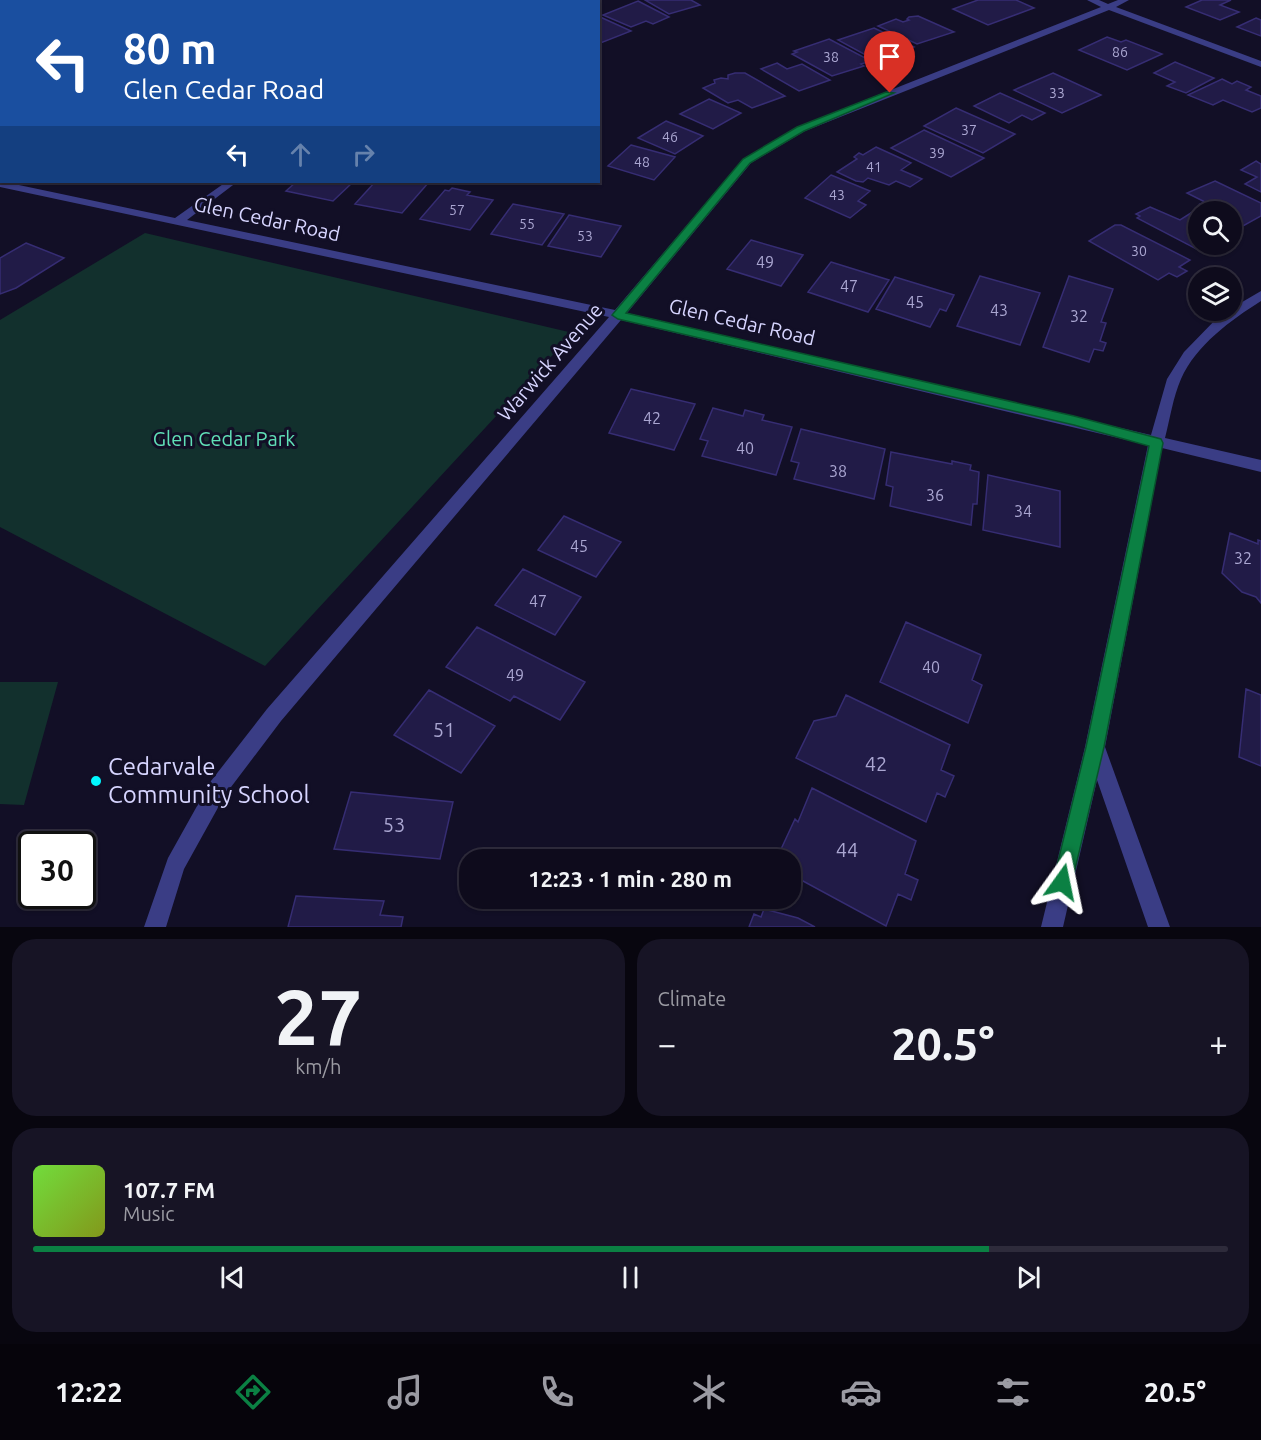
<!DOCTYPE html>
<meta charset="utf-8">
<style>
body{margin:0;font-family:Ubuntu,sans-serif;background:#171425;color:#f1f3f6;height:100vh;display:flex;flex-direction:column;font-size:22px;white-space:nowrap}
*{box-sizing:border-box;margin:0}
p{font-size:20px;color:#9b9ba3}
.icon{flex:none;width:33px;height:33px;fill:none;stroke:currentColor;stroke-width:2;stroke-linecap:round;stroke-linejoin:round}
.map{position:relative;height:927px;overflow:hidden}
.side{display:flex;flex-direction:column;gap:12px;padding:12px;background:#08060f;flex:1}
.side>*{flex:none}
.banner{position:absolute;left:0px;top:0px;width:600px;height:183px;box-shadow:0 2px 4px #0004,0 0 0 2px #2e2b3b;background:#1a4fa0;color:#fff;overflow:hidden}
.tools{position:absolute;left:1188px;top:201px;display:grid;gap:12px}
.tools a{display:grid;place-items:center;width:54px;height:54px;border-radius:50%;background:#0e0b1c;box-shadow:0 2px 4px #0004,0 0 0 2px #2e2b3b;font-size:30px}
.speed{position:absolute;left:18px;top:831px;display:flex;gap:12px;font-size:30px;font-weight:700;text-align:center}
.speed>*{display:grid;place-content:center;width:78px;height:78px;border-radius:50%;background:#0e0b1c;box-shadow:0 2px 4px #0004,0 0 0 2px #2e2b3b;line-height:1}
.speed .limit{border:3px solid #111;border-radius:9px;background:#fff;color:#111}
.pin{position:absolute;display:grid;place-items:center;width:51px;height:51px;color:#fff;margin:-62px -26px;border-radius:50% 50% 50% 0;rotate:-45deg;box-shadow:0 0 6px #0007}
.pin .icon{rotate:45deg}
.me{position:absolute;width:66px;margin:-33px;rotate:12deg;stroke-linejoin:round;filter:drop-shadow(0 0 4px #0008)}
.turn{display:flex;align-items:center;gap:21px;height:126px;padding:0 24px;font-size:27px}
.turn .icon{width:78px;height:78px;stroke-width:2.5}
.turn b{display:block;font-size:42px;line-height:51px}
.lanes{display:flex;align-items:center;height:57px;padding:0 24px;background:#0003;justify-content:center;gap:30px;direction:ltr}
.lanes .off{opacity:.35}
.big{font-size:45px;font-weight:700;line-height:1.1}
.side .tile{flex:1;display:flex;flex-direction:column;justify-content:center;gap:9px;min-width:0;padding:0 21px;border-radius:24px;background:#171425}
.side .dial{align-items:center;gap:0}
.dial b{font-size:78px;line-height:1}
.song{display:flex;align-items:center;gap:18px}
.cover{width:72px;height:72px;border-radius:9px;background:linear-gradient(135deg,hsl(100 70% 55%),hsl(70 70% 35%))}
.played{height:6px;border-radius:3px;background:linear-gradient(90deg,#0b8043 80%,#2e2b3b 80%)}
.keys{display:flex;justify-content:space-around;direction:ltr}
.heat{display:flex;justify-content:space-between;align-items:center;font-size:33px;direction:ltr}
.side .tiles{flex:1;display:grid;gap:12px;grid-template-columns:1fr 1fr}
.tile:last-child{grid-column:span 2}
.trip{position:absolute;left:459px;top:849px;width:342px;height:60px;border-radius:24px;background:#0e0b1c;box-shadow:0 2px 4px #0004,0 0 0 2px #2e2b3b;font-weight:700;line-height:60px;text-align:center}
.dock{display:flex;height:96px;justify-content:space-around;align-items:center;background:#06040b;color:#9b9ba3}
.dock .icon{width:42px;height:42px}
.dock .active{color:#0b8043}
.dock b{font-size:27px;color:#f1f3f6}
.map>svg:first-child{display:block}
.green{fill:#12302d}
.building{fill:#211b47;stroke:#362d73;stroke-width:1.5}
.lines{fill:none;stroke-linecap:round;stroke-linejoin:round}
.minor{fill:#3a3d85;fill-rule:evenodd}
.route{fill:#0b8043;stroke:#07532c;stroke-width:1.5}
.poi-dot{fill:#01f8ff;stroke:#120f26;stroke-width:2}
.labels{text-anchor:middle;stroke-width:6;stroke-linejoin:round;paint-order:stroke}
.far-number-label{font-size:14px;fill:#aaa6d1}
.number-label{font-size:16px;fill:#aaa6d1}
.street-label{font-size:20px;fill:#d7d5ff;stroke:#120f26}
.park-label{font-size:20px;fill:#60e0b7;stroke:#120f26}
.near-number-label{font-size:20px;fill:#aaa6d1}
.near-poi-label{font-size:24px;fill:#d7d5ff;stroke:#120f26;text-anchor:start}
</style>
<div class="map">
<svg width="1261" height="927" viewBox="0 0 1261 927">
<rect width="100%" height="100%" fill="#120f26"/>
<path class="green" d="M 145,233 L 573,333 L 265,666 L 0,527 L 0,320 Z
M 0,682 L 58,682 L 24,805 L 0,804 Z"/>
<path class="building" d="M 645,0 L 691,0 L 700,5 L 669,14 Z
M 978,0 L 1016,0 L 1034,8 L 988,25 L 953,9 Z
M 1202,0 L 1231,0 L 1220,5 L 1239,12 L 1220,20 L 1186,7 Z
M 638,1 L 669,17 L 653,24 L 646,21 L 631,27 L 603,15 Z
M 598,16 L 631,31 L 598,44 Z
M 918,16 L 954,32 L 917,44 L 878,26 L 896,19 L 903,22 L 909,20 L 907,19 L 909,17 Z
M 1256,18 L 1261,20 L 1261,36 L 1237,27 Z
M 874,28 L 914,47 L 886,58 L 882,55 L 873,59 L 838,40 Z
M 1107,37 L 1121,42 L 1126,40 L 1162,54 L 1127,70 L 1079,50 Z
M 829,39 L 871,61 L 861,64 L 864,66 L 832,76 L 792,54 L 797,52 L 794,51 Z
M 1175,62 L 1214,78 L 1186,93 L 1167,86 L 1175,82 L 1154,73 Z
M 777,63 L 787,69 L 802,64 L 830,80 L 799,91 L 761,69 Z
M 735,73 L 745,73 L 785,96 L 752,108 L 738,100 L 728,103 L 703,88 L 715,83 L 714,80 L 721,78 L 728,79 L 728,75 Z
M 1053,73 L 1101,95 L 1062,113 L 1014,90 Z
M 1222,79 L 1232,84 L 1237,81 L 1251,87 L 1246,90 L 1261,96 L 1261,108 L 1252,112 L 1223,100 L 1213,105 L 1188,95 Z
M 1000,93 L 1045,113 L 1032,120 L 1022,115 L 1009,123 L 974,106 Z
M 709,99 L 741,113 L 713,129 L 680,114 Z
M 956,108 L 1015,134 L 983,153 L 924,126 Z
M 666,121 L 703,136 L 675,154 L 638,138 Z
M 924,130 L 984,158 L 951,177 L 891,148 Z
M 631,145 L 675,157 L 654,180 L 608,166 Z
M 876,147 L 911,163 L 901,170 L 922,179 L 910,187 L 896,181 L 889,185 L 868,178 L 863,182 L 856,181 L 837,172 L 857,159 L 854,157 L 859,153 L 863,155 Z
M 1256,161 L 1261,164 L 1261,192 L 1245,184 L 1257,177 L 1241,170 Z
M 831,175 L 870,191 L 858,201 L 866,205 L 850,218 L 805,198 Z
M 1215,181 L 1261,203 L 1261,216 L 1243,226 L 1232,220 L 1232,212 L 1215,212 L 1200,204 L 1205,202 L 1187,193 Z
M 296,182 L 353,182 L 333,201 L 286,191 Z
M 375,182 L 429,182 L 402,213 L 355,204 Z
M 452,188 L 470,192 L 467,195 L 493,200 L 470,230 L 420,219 L 445,190 L 449,191 Z
M 513,204 L 564,214 L 542,245 L 491,234 Z
M 1150,207 L 1180,220 L 1191,213 L 1198,217 L 1198,244 L 1217,244 L 1204,253 L 1137,218 L 1140,216 L 1136,214 Z
M 569,215 L 621,226 L 601,257 L 548,246 Z
M 1115,225 L 1121,225 L 1190,260 L 1179,267 L 1187,271 L 1177,277 L 1169,273 L 1158,280 L 1089,241 Z
M 751,240 L 803,255 L 781,286 L 727,269 Z
M 26,243 L 64,258 L 16,288 L 0,294 L 0,258 Z
M 831,262 L 889,280 L 868,312 L 808,292 Z
M 980,276 L 1040,293 L 1020,345 L 957,326 Z
M 1069,276 L 1113,289 L 1101,322 L 1106,323 L 1100,341 L 1106,343 L 1103,351 L 1094,349 L 1089,362 L 1043,347 Z
M 895,277 L 954,295 L 946,311 L 940,309 L 930,327 L 876,309 Z
M 631,389 L 695,404 L 674,450 L 609,433 Z
M 713,408 L 743,416 L 745,410 L 764,415 L 762,420 L 792,427 L 776,475 L 702,456 L 708,441 L 700,439 Z
M 801,429 L 885,449 L 874,499 L 794,479 L 799,463 L 791,461 Z
M 891,452 L 952,464 L 952,461 L 971,465 L 970,470 L 979,472 L 977,504 L 973,504 L 971,525 L 890,506 L 893,487 L 886,485 Z
M 988,475 L 1060,491 L 1060,547 L 983,530 Z
M 564,516 L 621,542 L 596,577 L 538,550 Z
M 1230,533 L 1258,544 L 1258,540 L 1261,541 L 1261,603 L 1256,597 L 1242,592 L 1222,573 Z
M 523,569 L 581,597 L 555,635 L 495,605 Z
M 906,622 L 981,655 L 972,680 L 982,685 L 968,723 L 880,682 Z
M 477,627 L 585,682 L 560,720 L 514,696 L 510,701 L 446,667 Z
M 1246,689 L 1261,695 L 1261,766 L 1239,757 Z
M 429,690 L 495,726 L 461,773 L 394,735 Z
M 846,695 L 950,745 L 941,770 L 954,776 L 945,797 L 937,793 L 926,822 L 796,758 L 814,721 L 836,716 Z
M 812,788 L 916,841 L 905,874 L 918,880 L 911,900 L 898,894 L 886,926 L 790,874 L 790,860 L 776,860 L 795,819 L 798,822 Z
M 351,792 L 453,802 L 440,859 L 334,849 Z
M 296,896 L 384,901 L 380,915 L 403,917 L 401,927 L 288,927 Z
M 764,909 L 798,918 L 815,927 L 749,927 L 754,914 L 761,917 Z"/>
<g class="lines">
<path class="minor" d="M 129,0 L 139,0 L 128,2 Z
M 533,0 L 544,0 L 532,2 Z
M 1087,0 L 1099,0 L 1108,4 L 1118,0 L 1129,0 L 1116,7 L 1261,61 L 1261,67 L 1109,10 L 805,131 L 751,163 L 627,313 L 1151,435 L 1167,379 L 1184,352 L 1220,315 L 1261,291 L 1261,301 C 1231,320 1196,345 1181,379 C 1173,397 1170,419 1165,438 L 1261,460 L 1261,472 L 1162,448 L 1105,747 L 1170,927 L 1148,927 L 1097,780 L 1063,927 L 1041,927 L 1085,747 L 1148,445 L 621,320 L 281,721 L 225,795 L 184,869 L 166,927 L 144,927 L 168,858 L 211,781 L 267,709 L 609,317 L 0,187 L 0,181 L 175,218 L 226,182 L 237,182 L 187,220 L 615,310 L 743,159 L 797,127 L 1101,7 Z
M 0,60 L 2,60 L 2,66 L 0,66 Z"/>
</g>
<path class="route" d="M 886,92 L 894,93 L 804,131 L 750,163 L 626,313 L 1074,416 L 1161,439 L 1163,443 L 1104,747 L 1072,882 L 1069,889 L 1062,892 L 1056,889 L 1053,882 L 1086,747 L 1149,446 L 1074,425 L 618,319 L 612,315 L 743,159 L 797,127 Z"/>
<circle class="poi-dot" cx="96" cy="781" r="6"/>
<g class="labels">
<g class="far-number-label">
<text x="1120" y="57">86</text>
<text x="831" y="62">38</text>
<text x="1057" y="98">33</text>
<text x="969" y="135">37</text>
<text x="670" y="142">46</text>
<text x="937" y="158">39</text>
<text x="642" y="167">48</text>
<text x="874" y="172">41</text>
<text x="837" y="200">43</text>
<text x="457" y="215">57</text>
<text x="527" y="229">55</text>
<text x="585" y="241">53</text>
<text x="1139" y="256">30</text>
</g>
<g class="number-label">
<text x="765" y="268">49</text>
<text x="849" y="292">47</text>
<text x="915" y="308">45</text>
<text x="999" y="316">43</text>
<text x="1079" y="322">32</text>
<text x="652" y="424">42</text>
<text x="745" y="454">40</text>
<text x="838" y="477">38</text>
<text x="935" y="501">36</text>
<text x="1023" y="517">34</text>
<text x="579" y="552">45</text>
<text x="1243" y="564">32</text>
<text x="538" y="607">47</text>
<text x="931" y="673">40</text>
<text x="515" y="681">49</text>
</g>
<g class="street-label">
<text transform="translate(267 219) rotate(12)" y="7">Glen Cedar Road</text>
<text transform="translate(742 322) rotate(13)" y="7">Glen Cedar Road</text>
<text transform="translate(550 362) rotate(-49)" y="7">Warwick Avenue</text>
</g>
<g class="park-label">
<text x="224" y="446">Glen Cedar Park</text>
</g>
<g class="near-number-label">
<text x="444" y="737">51</text>
<text x="876" y="771">42</text>
<text x="394" y="832">53</text>
<text x="847" y="857">44</text>
</g>
<g class="near-poi-label">
<text x="108" y="775">Cedarvale<tspan x="108" dy="28">Community School</tspan></text>
</g>
</g>
</svg>
<div class="tools">
<a><svg class="icon" aria-label="search" viewBox="0 0 24 24"><circle cx="10" cy="10" r="6"/><path d="M15 15l6 6"/></svg></a>
<a><svg class="icon" aria-label="layers" viewBox="0 0 24 24"><path d="M12 4l9 5-9 5-9-5zM3 14l9 5 9-5"/></svg></a>
</div>
<div class="speed"><div class="limit">30</div></div>
<div class="pin" style="left:890px;top:93px;background:#d93025"><svg class="icon" aria-label="arrive" viewBox="0 0 24 24"><path d="M6 21V4h12l-3 4 3 4H6"/></svg></div>
<svg class="me" style="left:1062px;top:882px" viewBox="-20 -20 40 40"><path d="M0-17L14 15 0 8-14 15z" fill="#0b8043" stroke="#fff" stroke-width="4"/></svg>
<div class="trip">12:23 · 1 min · 280 m</div>
<div class="banner">
<div class="turn"><svg class="icon" aria-label="left" viewBox="0 0 24 24"><path d="M17 20v-9H6M10 6l-5 5 5 5"/></svg><div><b>80 m</b>Glen Cedar Road</div></div>
<div class="lanes"><svg class="icon" aria-label="left" viewBox="0 0 24 24"><path d="M17 20v-9H6M10 6l-5 5 5 5"/></svg><svg class="icon off" aria-label="ahead" viewBox="0 0 24 24"><path d="M12 20V5M6 11l6-6 6 6"/></svg><svg class="icon off" aria-label="right" viewBox="0 0 24 24"><path d="M7 20v-9h11M14 6l5 5-5 5"/></svg></div>
</div>
</div>
<section class="side">
<div class="tiles">
<div class="tile dial"><b>27</b><p>km/h</p></div>
<div class="tile"><p>Climate</p>
<div class="heat"><a>−</a><b class="big">20.5°</b><a>+</a></div>
</div>
<div class="tile">
<div class="song"><i class="cover"></i><div><b>107.7 FM</b><p>Music</p></div></div>
<div class="played"></div>
<div class="keys"><svg class="icon" aria-label="previous" viewBox="0 0 24 24"><path d="M18 5L8 12l10 7zM5 5v14"/></svg><svg class="icon" aria-label="pause" viewBox="0 0 24 24"><path d="M8 5v14M16 5v14"/></svg><svg class="icon" aria-label="next" viewBox="0 0 24 24"><path d="M6 5l10 7-10 7zM19 5v14"/></svg></div>
</div>
</div>
</section>
<nav class="dock">
<b>12:22</b>
<svg class="icon active" aria-label="directions" viewBox="0 0 24 24"><path d="M12 3l9 9-9 9-9-9zM9 14v-3h6M13 9l2 2-2 2"/></svg>
<svg class="icon" aria-label="music" viewBox="0 0 24 24"><path d="M9 18V5l10-2v13"/><circle cx="6" cy="18" r="3"/><circle cx="16" cy="16" r="3"/></svg>
<svg class="icon" aria-label="phone" viewBox="0 0 24 24"><path d="M5 4h4l2 5-3 2q2 4 5 5l2-3 5 2v4C11 20 4 13 5 4z"/></svg>
<svg class="icon" aria-label="climate" viewBox="0 0 24 24"><path d="M12 3v18M4 7l16 10M4 17L20 7"/></svg>
<svg class="icon" aria-label="car" viewBox="0 0 24 24"><path d="M5 17H2v-5l4-1 3-4h7l3 4 3 1v5h-3M9 17h6M6 11h13"/><circle cx="7" cy="17" r="2"/><circle cx="17" cy="17" r="2"/></svg>
<svg class="icon" aria-label="filters" viewBox="0 0 24 24"><path d="M4 7h16M4 17h16"/><circle cx="9" cy="7" r="2"/><circle cx="15" cy="17" r="2"/></svg>
<b>20.5°</b>
</nav>
